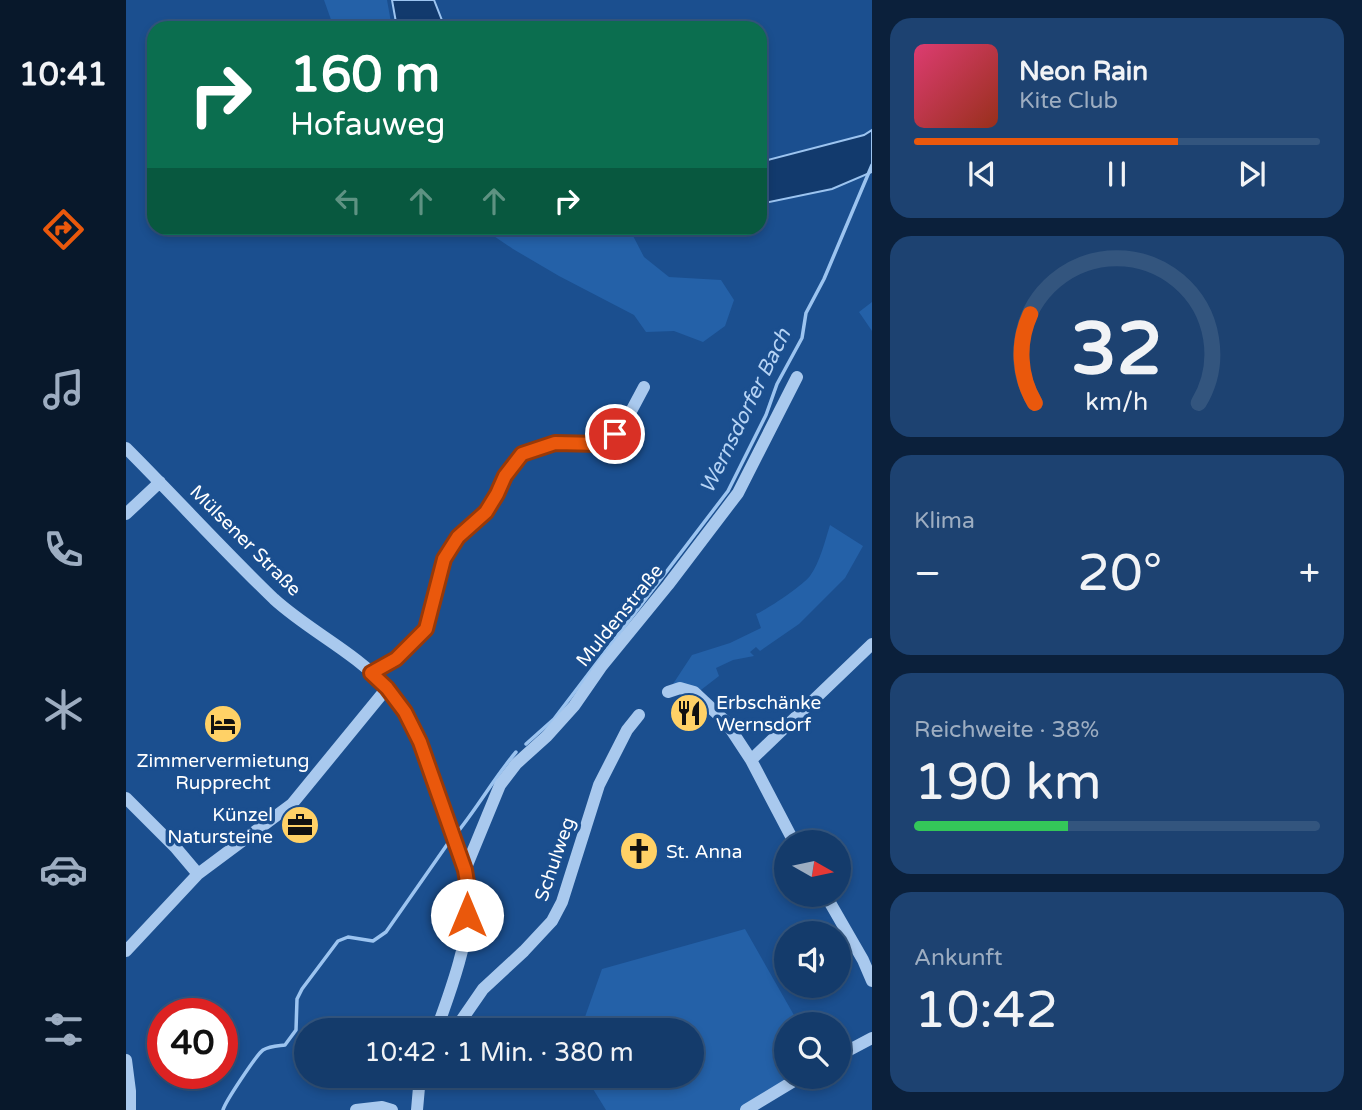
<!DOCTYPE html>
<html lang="de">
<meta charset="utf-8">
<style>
body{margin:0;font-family:"Varela Round",sans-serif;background:#1d4271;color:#f1f3f6;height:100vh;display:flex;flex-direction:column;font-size:26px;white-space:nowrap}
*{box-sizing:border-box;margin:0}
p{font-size:23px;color:#9dadc1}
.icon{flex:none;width:38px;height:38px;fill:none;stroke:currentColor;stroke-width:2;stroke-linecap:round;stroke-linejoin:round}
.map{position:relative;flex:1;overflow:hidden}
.side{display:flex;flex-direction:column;gap:18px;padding:18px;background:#0b203b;width:490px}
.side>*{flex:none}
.top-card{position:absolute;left:21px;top:21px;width:620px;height:214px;border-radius:21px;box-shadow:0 4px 10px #0003,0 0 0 2px #33557e;background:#0b6e4f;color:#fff;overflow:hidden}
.needle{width:46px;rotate:99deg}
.fabs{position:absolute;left:648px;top:830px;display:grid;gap:14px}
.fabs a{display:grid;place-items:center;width:77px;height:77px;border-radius:50%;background:#143b6b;box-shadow:0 4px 10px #0003,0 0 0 2px #33557e;font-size:35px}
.speed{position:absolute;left:21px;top:998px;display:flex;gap:14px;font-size:35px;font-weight:700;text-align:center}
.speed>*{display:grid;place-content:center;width:91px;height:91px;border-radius:50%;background:#143b6b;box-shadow:0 4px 10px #0003,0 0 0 2px #33557e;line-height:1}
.speed .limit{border:10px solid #d22;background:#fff;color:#111}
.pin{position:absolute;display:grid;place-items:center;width:60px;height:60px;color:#fff;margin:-30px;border:4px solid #fff;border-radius:50%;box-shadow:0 2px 7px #0007}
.me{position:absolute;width:77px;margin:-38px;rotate:0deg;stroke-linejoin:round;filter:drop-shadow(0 0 5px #0008)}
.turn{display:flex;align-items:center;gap:24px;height:147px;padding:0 28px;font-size:32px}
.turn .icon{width:91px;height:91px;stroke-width:2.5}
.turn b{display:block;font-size:49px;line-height:60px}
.lanes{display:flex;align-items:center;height:66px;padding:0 28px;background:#0003;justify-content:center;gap:35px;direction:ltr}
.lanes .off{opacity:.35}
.big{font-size:52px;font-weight:600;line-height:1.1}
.side .widget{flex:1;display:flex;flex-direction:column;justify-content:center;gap:10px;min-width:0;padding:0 24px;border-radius:21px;background:#1d4271}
.side .dial{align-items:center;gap:0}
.dial svg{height:182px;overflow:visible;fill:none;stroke:#33557e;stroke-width:7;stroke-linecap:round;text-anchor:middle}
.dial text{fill:#f1f3f6;stroke:none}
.song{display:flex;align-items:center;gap:21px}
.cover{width:84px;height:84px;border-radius:10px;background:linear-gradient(135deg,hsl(340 70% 55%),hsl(10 70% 35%))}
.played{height:7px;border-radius:4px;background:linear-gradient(90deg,#ea580c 65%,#33557e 65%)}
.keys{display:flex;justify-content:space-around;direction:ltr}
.heat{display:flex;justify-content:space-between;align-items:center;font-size:38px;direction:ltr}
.charge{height:10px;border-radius:5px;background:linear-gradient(90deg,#34c759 38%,#33557e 0)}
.trip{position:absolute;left:168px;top:1018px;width:410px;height:70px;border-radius:35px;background:#143b6b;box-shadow:0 4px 10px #0003,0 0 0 2px #33557e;font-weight:600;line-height:70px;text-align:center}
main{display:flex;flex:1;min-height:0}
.dock{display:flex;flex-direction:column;width:126px;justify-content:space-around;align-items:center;background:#08182b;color:#9dadc1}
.dock .icon{width:49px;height:49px}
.dock .on{color:#ea580c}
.dock b{font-size:32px;color:#f1f3f6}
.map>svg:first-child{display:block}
.green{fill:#2461a8}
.water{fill:#123a6d;stroke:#9cc4f0;stroke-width:2}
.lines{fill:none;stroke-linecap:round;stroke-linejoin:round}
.stream{stroke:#9cc4f0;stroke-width:3.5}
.minor{stroke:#a9c9ee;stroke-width:12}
.route-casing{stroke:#983908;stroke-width:18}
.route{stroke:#ea580c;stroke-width:12}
.labels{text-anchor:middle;stroke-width:7;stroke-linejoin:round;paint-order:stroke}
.street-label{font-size:19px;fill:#fff;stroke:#1b4f8f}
.poi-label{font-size:19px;fill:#fff;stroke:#1b4f8f;text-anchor:start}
.water-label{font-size:21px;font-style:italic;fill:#b5d3f5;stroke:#1b4f8f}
</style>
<main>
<nav class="dock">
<b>10:41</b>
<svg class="icon on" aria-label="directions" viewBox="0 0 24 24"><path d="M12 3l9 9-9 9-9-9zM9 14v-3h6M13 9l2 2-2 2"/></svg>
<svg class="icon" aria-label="music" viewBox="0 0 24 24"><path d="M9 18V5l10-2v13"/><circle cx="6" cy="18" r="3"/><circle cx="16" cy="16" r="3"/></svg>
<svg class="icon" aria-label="phone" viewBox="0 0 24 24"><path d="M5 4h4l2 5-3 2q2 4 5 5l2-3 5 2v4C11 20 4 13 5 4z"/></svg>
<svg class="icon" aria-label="climate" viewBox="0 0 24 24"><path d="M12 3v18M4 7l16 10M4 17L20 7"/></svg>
<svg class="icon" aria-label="car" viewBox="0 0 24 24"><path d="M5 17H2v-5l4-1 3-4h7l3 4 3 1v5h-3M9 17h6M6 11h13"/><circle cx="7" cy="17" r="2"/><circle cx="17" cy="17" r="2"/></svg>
<svg class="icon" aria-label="filters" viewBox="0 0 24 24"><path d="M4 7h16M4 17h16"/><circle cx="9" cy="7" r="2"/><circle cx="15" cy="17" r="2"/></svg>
</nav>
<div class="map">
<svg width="746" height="1110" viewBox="0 0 746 1110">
<rect width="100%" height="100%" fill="#1b4f8f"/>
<path class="green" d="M 198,0 L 261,0 L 266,28 L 208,28 Z
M 356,228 L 503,228 L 518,257 L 543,277 L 595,280 L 608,300 L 599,326 L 577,342 L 548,331 L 520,332 L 508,315 L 433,276 L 387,249 Z
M 746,302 L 746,331 L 733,312 Z
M 704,525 L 737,546 L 719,578 L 673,624 L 634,651 L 630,647 L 624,652 L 628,656 L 607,660 L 590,668 L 593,676 L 571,693 L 560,684 L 547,684 L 566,655 L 604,643 L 635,628 L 630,614 C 642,609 676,586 684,576 C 694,562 699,541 704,525 Z
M 619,929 L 673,1024 L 660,1024 L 660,1076 L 676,1076 L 620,1110 L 480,1110 L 459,1076 L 565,1076 L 565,1031 L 454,1031 L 476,969 Z"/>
<path class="water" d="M 266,0 L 308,0 L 319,28 L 271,28 Z
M 746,130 L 746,172 L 706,189 L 634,204 L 634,162 L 738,135 Z"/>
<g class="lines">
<path class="stream" d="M 400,744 L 428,719 L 602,491 L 640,415 L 651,384 L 676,338 L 680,313 L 698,279 L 746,165
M 330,834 C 352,807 368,778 390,752
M 97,1110 C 99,1102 131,1054 137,1050 C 144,1046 152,1046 159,1045 L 170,1030 L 171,999 L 176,989 L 212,941 L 222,937 L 247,941 L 260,932 L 325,839"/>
<path class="minor" d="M 0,448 C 50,498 97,550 148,599 C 183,631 229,652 261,688 C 295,726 306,779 323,827 C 330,849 341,869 343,893 C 346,933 324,993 310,1031
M 0,514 L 34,482
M 245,673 L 270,659 L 300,629 L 319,559 L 332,537 L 360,512 L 371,494 L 378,476 L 396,454 L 429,443 L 474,444 L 489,434 L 502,417 L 518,387
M 542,692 L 554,688 L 568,692 L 600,722 L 625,760 L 668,842
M 625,760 L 746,644
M 0,798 L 50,848 L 72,874 L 0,951
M 339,870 L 374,785 L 390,764 L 421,736 L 448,706 L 475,667 L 542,585 L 612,493 L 671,377
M 72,874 L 166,804 L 261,688
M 699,894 L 737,960 L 746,981
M 328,1031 L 357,989 L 398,951 L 426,921 L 436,902 L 473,785 L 501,730 L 513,715
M 712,1056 L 746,1038
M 0,1060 L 4,1091 L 4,1110
M 230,1110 L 256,1107 L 266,1110
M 291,1110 L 294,1076
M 620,1110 L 676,1076"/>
</g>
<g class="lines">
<defs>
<path id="route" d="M 341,915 L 343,894 L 339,870 L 294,742 L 279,712 L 261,688 L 245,673 L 270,659 L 300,629 L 318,559 L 332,537 L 360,512 L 371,494 L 379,476 L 396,454 L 429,443 L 474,444 L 489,434"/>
</defs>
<use href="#route" class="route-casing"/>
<use href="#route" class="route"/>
</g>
<defs>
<symbol id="restaurant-disc" viewBox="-11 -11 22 22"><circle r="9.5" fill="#ffd166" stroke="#1b4f8f"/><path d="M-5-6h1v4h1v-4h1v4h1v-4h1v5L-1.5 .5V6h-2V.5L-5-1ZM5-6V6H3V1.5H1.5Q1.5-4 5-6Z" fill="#111"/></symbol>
<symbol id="hotel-disc" viewBox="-11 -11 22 22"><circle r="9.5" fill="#ffd166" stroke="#1b4f8f"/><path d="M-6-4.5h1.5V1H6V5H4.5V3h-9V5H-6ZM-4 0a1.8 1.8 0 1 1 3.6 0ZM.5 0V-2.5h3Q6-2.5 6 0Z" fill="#111"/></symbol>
<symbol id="office-disc" viewBox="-11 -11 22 22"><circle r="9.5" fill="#ffd166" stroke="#1b4f8f"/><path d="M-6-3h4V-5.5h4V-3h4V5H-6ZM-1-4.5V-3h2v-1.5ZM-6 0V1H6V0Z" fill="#111"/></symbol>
<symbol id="church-disc" viewBox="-11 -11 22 22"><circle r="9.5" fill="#ffd166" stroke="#1b4f8f"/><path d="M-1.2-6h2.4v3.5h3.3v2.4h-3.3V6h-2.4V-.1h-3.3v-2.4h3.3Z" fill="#111"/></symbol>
</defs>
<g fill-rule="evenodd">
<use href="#restaurant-disc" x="541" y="691" width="44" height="44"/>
<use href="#hotel-disc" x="75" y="702" width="44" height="44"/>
<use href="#office-disc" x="152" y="803" width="44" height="44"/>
<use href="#church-disc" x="491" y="829" width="44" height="44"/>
</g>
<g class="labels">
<g class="street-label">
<text transform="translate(120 540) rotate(45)" y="7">Mülsener Straße</text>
<text transform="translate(493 615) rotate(-51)" y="7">Muldenstraße</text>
<text transform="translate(428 859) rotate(-71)" y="7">Schulweg</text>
</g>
<g class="poi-label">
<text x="590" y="709">Erbschänke<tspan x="590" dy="22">Wernsdorf</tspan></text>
<text x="97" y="767" text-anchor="middle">Zimmervermietung<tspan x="97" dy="22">Rupprecht</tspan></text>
<text x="147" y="821" text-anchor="end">Künzel<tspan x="147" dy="22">Natursteine</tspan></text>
<text x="540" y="858">St. Anna</text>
</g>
<g class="water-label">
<text transform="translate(619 411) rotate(-64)" y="7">Wernsdorfer Bach</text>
</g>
</g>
</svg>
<div class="fabs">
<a><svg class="needle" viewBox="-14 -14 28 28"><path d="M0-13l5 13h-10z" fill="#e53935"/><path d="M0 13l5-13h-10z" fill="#9dadc1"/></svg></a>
<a><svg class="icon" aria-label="sound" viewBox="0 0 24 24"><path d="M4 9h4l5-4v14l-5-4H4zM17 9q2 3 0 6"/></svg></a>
<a><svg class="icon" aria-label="search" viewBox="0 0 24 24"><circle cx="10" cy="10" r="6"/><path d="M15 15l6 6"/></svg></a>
</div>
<div class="speed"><div class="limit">40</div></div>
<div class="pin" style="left:489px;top:434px;background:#d93025"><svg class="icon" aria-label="arrive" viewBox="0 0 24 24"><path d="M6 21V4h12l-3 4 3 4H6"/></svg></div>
<svg class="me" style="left:341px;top:915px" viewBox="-20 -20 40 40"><circle r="19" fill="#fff"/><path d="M0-13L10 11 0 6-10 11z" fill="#ea580c"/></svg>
<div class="trip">10:42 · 1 Min. · 380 m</div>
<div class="top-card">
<div class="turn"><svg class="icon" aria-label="right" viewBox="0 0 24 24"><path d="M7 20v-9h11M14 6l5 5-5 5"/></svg><div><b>160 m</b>Hofauweg</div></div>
<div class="lanes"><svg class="icon off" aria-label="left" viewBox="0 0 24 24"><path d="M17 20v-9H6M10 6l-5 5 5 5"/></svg><svg class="icon off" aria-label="ahead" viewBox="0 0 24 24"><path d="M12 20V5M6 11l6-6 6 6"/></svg><svg class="icon off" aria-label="ahead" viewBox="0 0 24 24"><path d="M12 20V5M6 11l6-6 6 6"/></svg><svg class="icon" aria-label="right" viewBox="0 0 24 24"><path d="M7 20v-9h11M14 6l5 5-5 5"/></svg></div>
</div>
</div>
<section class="side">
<div class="widget">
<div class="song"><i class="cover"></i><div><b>Neon Rain</b><p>Kite Club</p></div></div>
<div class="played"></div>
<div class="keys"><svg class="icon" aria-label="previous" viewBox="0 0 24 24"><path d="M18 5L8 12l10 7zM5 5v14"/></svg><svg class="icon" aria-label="pause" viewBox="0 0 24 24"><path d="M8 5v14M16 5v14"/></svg><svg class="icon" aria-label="next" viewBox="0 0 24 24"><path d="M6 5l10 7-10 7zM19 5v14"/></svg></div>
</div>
<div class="widget dial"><svg viewBox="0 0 100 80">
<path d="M14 69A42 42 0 1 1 86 69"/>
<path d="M14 69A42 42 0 0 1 12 30" stroke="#ea580c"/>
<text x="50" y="56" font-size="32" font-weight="700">32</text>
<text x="50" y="72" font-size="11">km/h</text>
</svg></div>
<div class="widget"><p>Klima</p>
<div class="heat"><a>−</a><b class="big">20°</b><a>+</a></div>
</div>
<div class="widget"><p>Reichweite · 38%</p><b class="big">190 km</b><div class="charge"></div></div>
<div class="widget"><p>Ankunft</p><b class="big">10:42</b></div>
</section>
</main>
